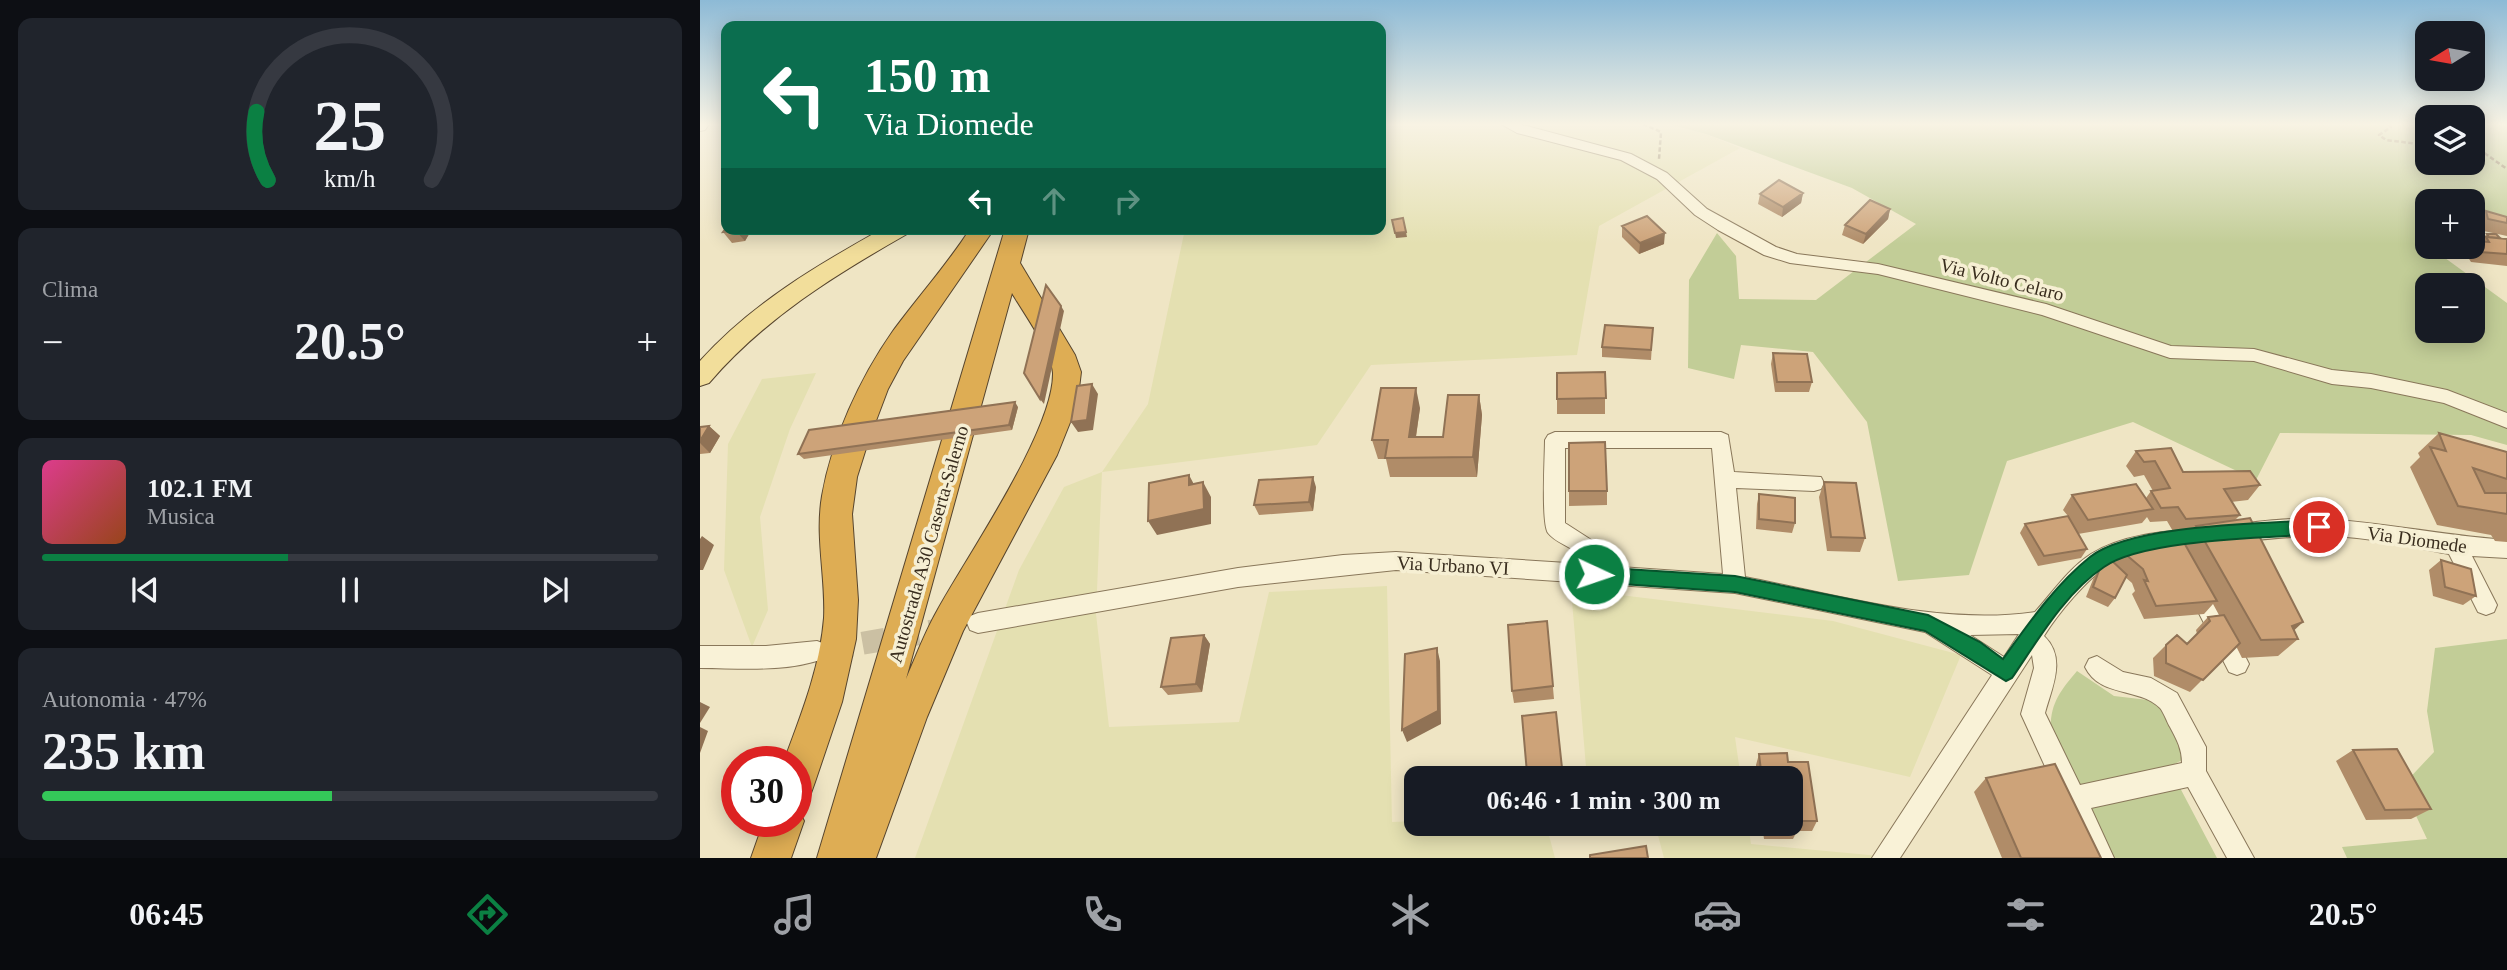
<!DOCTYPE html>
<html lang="it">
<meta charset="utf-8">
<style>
body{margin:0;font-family:"Times New Roman",serif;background:#20242c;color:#f1f3f6;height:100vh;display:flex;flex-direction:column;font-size:26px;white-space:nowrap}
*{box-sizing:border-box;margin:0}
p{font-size:23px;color:#9ea1a6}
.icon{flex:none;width:38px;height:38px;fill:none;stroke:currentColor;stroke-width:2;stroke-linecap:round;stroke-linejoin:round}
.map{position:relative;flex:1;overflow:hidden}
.drawer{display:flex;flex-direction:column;gap:18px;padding:18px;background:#0d0f14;width:700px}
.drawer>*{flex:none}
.top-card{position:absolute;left:21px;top:21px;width:665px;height:214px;border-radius:14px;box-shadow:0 4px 18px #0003;background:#0b6e4f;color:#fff;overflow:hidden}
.needle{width:46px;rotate:259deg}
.tools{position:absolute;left:1715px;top:21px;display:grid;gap:14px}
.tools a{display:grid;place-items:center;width:70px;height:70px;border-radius:14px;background:#171b24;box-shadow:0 4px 18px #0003;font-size:35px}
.speed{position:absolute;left:21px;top:746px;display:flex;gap:14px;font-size:35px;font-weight:700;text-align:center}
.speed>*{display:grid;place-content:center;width:91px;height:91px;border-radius:50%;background:#171b24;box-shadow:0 4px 18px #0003;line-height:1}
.speed .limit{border:10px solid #d22;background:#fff;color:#111}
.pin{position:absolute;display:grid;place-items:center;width:60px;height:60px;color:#fff;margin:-30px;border:4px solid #fff;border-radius:50%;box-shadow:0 2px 7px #0007}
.me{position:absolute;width:77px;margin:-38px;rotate:93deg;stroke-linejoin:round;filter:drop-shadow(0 0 5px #0008)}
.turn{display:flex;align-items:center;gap:24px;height:147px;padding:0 28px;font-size:32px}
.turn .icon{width:91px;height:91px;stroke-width:2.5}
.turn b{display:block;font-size:49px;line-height:60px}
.lanes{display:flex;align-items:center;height:66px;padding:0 28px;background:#0003;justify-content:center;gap:35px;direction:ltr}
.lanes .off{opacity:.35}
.big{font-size:52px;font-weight:700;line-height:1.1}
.drawer .tile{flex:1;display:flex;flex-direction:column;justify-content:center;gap:10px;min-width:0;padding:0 24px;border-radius:14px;background:#20242c}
.drawer .dial{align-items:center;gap:0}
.dial svg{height:182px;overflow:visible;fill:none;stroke:#363941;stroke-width:7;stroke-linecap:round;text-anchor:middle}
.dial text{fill:#f1f3f6;stroke:none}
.song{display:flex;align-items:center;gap:21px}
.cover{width:84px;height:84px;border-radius:10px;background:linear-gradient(135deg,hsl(330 70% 55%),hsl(20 70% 35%))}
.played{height:7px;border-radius:4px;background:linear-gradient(90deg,#0b8043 40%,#363941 40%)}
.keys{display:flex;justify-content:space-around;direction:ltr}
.heat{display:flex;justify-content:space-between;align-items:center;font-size:38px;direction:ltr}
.charge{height:10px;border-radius:5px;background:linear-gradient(90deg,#34c759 47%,#363941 0)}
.trip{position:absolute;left:704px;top:766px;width:399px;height:70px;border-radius:14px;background:#171b24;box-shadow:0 4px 18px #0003;font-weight:700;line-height:70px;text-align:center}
.menu{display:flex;height:112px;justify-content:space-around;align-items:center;background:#090b0e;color:#9ea1a6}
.menu .icon{width:49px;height:49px}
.menu .current{color:#0b8043}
.menu b{font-size:32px;color:#f1f3f6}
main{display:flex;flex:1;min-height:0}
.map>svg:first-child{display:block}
.farmland{fill:#e4e0b1}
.green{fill:#c2cd97;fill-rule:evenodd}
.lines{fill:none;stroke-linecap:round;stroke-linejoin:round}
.minor-tunnel{stroke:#cbc0a3;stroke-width:23;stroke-dasharray:23 11;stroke-linecap:butt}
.minor-casing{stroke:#89775a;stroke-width:2}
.major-casing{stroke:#57452e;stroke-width:2}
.highway-casing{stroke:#57452e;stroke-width:2}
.path{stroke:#89775a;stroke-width:2.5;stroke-dasharray:4.5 2.5;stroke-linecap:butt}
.minor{fill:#f9f2d7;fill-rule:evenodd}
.major{fill:#f2de9b;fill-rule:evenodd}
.highway{fill:#dead54;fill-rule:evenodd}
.wall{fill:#b08c68;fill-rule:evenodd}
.shaded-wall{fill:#907255}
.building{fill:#cda379;stroke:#907255;stroke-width:2}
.route{fill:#0b8043;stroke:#07532c;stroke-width:2}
.labels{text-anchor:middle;stroke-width:7;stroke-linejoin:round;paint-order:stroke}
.street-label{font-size:19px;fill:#392d1e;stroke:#f6efd3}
</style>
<main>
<section class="drawer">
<div class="tile dial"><svg viewBox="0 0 100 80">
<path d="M14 69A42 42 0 1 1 86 69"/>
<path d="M14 69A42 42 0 0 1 9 39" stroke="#0b8043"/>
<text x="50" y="56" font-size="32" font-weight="700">25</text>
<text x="50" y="72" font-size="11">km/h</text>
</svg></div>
<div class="tile"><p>Clima</p>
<div class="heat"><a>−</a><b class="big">20.5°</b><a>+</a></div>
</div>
<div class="tile">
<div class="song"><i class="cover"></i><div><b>102.1 FM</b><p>Musica</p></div></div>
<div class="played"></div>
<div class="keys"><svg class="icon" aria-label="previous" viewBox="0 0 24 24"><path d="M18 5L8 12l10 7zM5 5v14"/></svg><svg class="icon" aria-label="pause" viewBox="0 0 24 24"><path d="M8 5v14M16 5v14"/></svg><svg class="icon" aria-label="next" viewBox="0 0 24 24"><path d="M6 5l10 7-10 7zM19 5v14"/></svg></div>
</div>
<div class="tile"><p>Autonomia · 47%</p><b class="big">235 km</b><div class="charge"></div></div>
</section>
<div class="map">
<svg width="1807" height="858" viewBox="0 0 1807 858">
<rect width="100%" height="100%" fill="#efe5c4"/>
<path class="farmland" d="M 681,124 L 968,124 L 1006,134 L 1040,148 L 899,226 L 877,355 L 671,365 L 617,445 L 402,472 L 396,614 L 409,727 L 539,722 L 569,592 L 687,586 L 692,822 L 716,821 L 716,824 L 846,824 L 855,858 L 215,858 L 319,570 L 364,487 L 402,472 L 448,404 L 485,229 L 681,229 Z
M 116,373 L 90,429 L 60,517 L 68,610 L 52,647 L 24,570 L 28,444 L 62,379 Z
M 871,589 L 1133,621 L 1261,655 L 1210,777 L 1035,737 L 1041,779 L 887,779 Z
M 955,824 L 1048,824 L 1051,844 L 1201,858 L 964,858 Z"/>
<path class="green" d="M 968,124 L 1727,124 L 1727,163 L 1773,163 L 1773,124 L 1807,124 L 1807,227 L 1773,216 L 1773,201 L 1727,201 L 1727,239 L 1723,242 L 1807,303 L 1807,445 L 1771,435 L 1580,433 L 1556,480 L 1433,422 L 1307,461 L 1269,575 L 1198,581 L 1167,422 L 1113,352 L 1041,345 L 1034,379 L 988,368 L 989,280 L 1017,233 L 1036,256 L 1039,299 L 1116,300 L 1216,224 L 1152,188 L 1006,134 ZM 1727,285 L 1773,285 L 1773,331 L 1727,331 Z
M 1807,639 L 1807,858 L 1647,858 L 1642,847 L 1727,839 L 1702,786 L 1734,752 L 1727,711 L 1735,648 Z
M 1377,671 L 1414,696 L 1457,701 L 1483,745 L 1484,759 L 1469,767 L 1517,858 L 1412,858 L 1351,733 C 1349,705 1360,691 1377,671 Z"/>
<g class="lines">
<path class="minor-tunnel" d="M 129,649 L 251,628"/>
<defs>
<path id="minor" d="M 0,124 L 9,124 L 5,130 L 0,131 Z
M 801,124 L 819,124 L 931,154 L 967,173 L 1007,209 L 1076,247 L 1097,254 L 1178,264 L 1346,304 L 1471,346 L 1554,349 L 1632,370 L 1671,374 L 1747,390 L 1807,413 L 1807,428 L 1744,403 L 1671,388 L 1632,384 L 1554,361 L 1470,358 L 1342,315 L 1178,274 L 1090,263 L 1064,255 L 1018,230 L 995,215 L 957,179 L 921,160 L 817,133 Z
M 855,432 L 1021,432 L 1028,435 L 1034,472 L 1121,477 L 1124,483 L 1121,489 L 1114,491 L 1036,488 L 1045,577 C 1139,595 1239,626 1335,612 C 1352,593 1369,568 1391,554 C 1423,534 1467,531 1504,528 C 1542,524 1583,517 1621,519 C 1684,522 1745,536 1807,540 L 1807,558 L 1772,556 L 1797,605 L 1794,612 L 1786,615 L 1778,612 L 1749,554 C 1707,546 1661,535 1618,536 C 1584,536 1550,541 1517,544 C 1480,547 1441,548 1408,566 C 1387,578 1357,615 1344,636 C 1367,658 1352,687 1345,713 L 1380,785 L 1482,763 C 1482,749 1477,740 1470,727 C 1467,722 1464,713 1460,708 C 1439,687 1400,698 1385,667 L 1389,659 L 1397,656 L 1423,672 L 1451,678 L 1477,693 L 1506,747 L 1506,771 L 1554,858 L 1527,858 L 1488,787 L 1391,808 L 1414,858 L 1387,858 L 1321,714 L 1334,668 L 1332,655 L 1200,858 L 1172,858 L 1292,675 L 1225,632 L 1035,593 L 696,570 L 538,587 L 278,633 L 270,630 L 267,623 L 270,616 L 278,613 L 538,568 L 643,555 L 696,552 L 883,564 C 880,547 858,546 848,533 C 841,523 845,456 845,440 L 848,435 ZM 865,448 L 1012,448 L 1023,574 L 905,566 L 896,543 L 865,523 ZM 1319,634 L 1304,657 L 1270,635 Z
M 1496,577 L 1504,579 L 1545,656 L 1549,664 L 1545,672 L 1537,675 L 1529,672 L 1485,586 L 1488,579 Z
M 117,641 L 125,644 L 128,651 L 125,658 C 87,673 40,668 0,668 L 0,646 L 66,646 Z"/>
<path id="major" d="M 182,229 L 210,229 L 207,234 C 133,276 64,319 9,383 L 0,386 L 0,361 C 51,304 116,266 182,229 Z"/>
<path id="highway" d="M 270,229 L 294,229 L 203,361 L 188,389 L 168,442 L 157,477 L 152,514 L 158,600 L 156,639 L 142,702 L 115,782 L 110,796 L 96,801 L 96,761 L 84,761 C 101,715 120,668 124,618 C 126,578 115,537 122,496 C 132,439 160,378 193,331 C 218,297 247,265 270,229 Z
M 305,229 L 329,229 L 320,263 L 375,355 L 381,372 L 377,405 L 357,455 L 263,631 L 227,717 L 176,858 L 117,858 ZM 312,293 C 323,312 352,352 353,373 C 354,431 267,556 237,611 C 225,632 216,656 206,679 Z
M 96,806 L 104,821 L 91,858 L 51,858 L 64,821 L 96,821 Z"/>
</defs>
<use href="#minor" class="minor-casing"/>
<use href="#major" class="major-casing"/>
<use href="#highway" class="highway-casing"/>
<path class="path" d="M 943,124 L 961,132 L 959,159
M 1689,124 L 1691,127 L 1679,135 L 1686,140 L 1727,145
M 1773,145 L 1807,169"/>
<use href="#minor" class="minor"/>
<use href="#major" class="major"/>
<use href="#highway" class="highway"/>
</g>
<path class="wall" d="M 1103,193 L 1101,203 L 1082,217 L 1058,204 L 1060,194 Z
M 1190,209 L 1188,219 L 1163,244 L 1142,235 L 1145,225 Z
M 1786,211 L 1807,217 L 1807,236 L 1779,230 L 1777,222 Z
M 922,226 L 964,244 L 939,254 L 922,237 Z
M 52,229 L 45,241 L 32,243 L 23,232 Z
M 1787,234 L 1807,239 L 1807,266 L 1771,262 L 1764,251 L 1767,247 L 1773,247 L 1773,241 L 1782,241 L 1782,239 Z
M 1748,247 L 1765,247 L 1762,251 L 1750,250 Z
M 953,328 L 951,360 L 902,357 L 902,347 Z
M 1073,353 L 1112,382 L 1109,392 L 1075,392 L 1071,364 Z
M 905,372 L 905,414 L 857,414 L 857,399 Z
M 779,395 L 782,415 L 777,477 L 690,477 L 686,459 L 678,459 L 672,440 L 720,408 L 716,437 L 743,437 Z
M 318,407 L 312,430 L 104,459 L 98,454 Z
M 9,426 L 20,436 L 10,453 L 0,454 L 0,427 Z
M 1739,433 L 1807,452 L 1807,542 L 1795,541 L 1791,535 L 1737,525 L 1710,467 L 1720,457 L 1718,453 Z
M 1436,451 L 1483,472 L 1560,485 L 1548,500 L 1531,502 L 1540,515 L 1535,520 L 1598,639 L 1578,656 L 1542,658 L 1536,646 L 1490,692 L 1454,676 L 1453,658 L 1466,645 L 1487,644 L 1497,634 L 1496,630 L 1508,617 L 1519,615 L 1513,604 L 1504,614 L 1444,619 L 1432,594 L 1435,591 L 1432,583 L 1425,577 L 1415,598 L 1408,607 L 1386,597 L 1394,577 L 1409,558 L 1414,563 L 1423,552 L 1474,533 L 1467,521 L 1450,522 L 1447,517 L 1442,523 L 1378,534 L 1387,549 L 1381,558 L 1338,566 L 1320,533 L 1325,524 L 1368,516 L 1363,510 L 1372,495 L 1446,498 L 1451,491 L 1453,491 L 1444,475 L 1434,477 L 1426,466 ZM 1491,532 L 1484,541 L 1479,533 Z
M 1124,482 L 1165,538 L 1160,552 L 1127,551 L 1119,497 Z
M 616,487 L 613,511 L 559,515 L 554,505 Z
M 869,491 L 907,491 L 907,505 L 869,506 Z
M 1059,494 L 1095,523 L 1092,533 L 1056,529 L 1057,504 Z
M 1741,560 L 1776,596 L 1763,605 L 1733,596 L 1729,570 Z
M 847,621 L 854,699 L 814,703 L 812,691 Z
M 504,635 L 510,644 L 502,692 L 468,695 L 461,687 Z
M 856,712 L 863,776 L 841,779 L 828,779 L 827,773 Z
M 1653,750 L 1731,809 L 1711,819 L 1666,820 L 1636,761 Z
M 1059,754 L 1088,762 L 1117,821 L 1112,831 L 1097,831 L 1093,839 L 1064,839 L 1062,824 L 1090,824 L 1090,779 L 1057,779 L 1056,765 Z
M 1286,778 L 1401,858 L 1302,858 L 1274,792 Z"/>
<path class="shaded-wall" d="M 1103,193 L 1101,203 L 1082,217 L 1083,207 Z
M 1190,209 L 1188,219 L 1163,244 L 1166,234 Z
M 37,229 L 52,229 L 45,241 L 36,231 Z
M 706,232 L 707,237 L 696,238 L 695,233 Z
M 965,233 L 964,244 L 939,254 L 940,243 Z
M 361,306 L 364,311 L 344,404 L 340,399 Z
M 392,384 L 398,394 L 393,430 L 378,432 L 371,422 Z
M 716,388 L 720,408 L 713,456 L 709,437 Z
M 779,395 L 782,415 L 777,477 L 773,457 Z
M 315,402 L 318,407 L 312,430 L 309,425 Z
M 9,426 L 20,436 L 10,453 L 0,443 L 0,441 Z
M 489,475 L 497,490 L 489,485 Z
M 613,477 L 616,487 L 613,511 L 609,502 Z
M 503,482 L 511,497 L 511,524 L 457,535 L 448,521 Z
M 2,536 L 14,545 L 3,570 L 0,570 L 0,539 Z
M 1603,622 L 1584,640 L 1592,626 Z
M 504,635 L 510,644 L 502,692 L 496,684 Z
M 737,648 L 740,661 L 741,724 L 707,742 L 702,730 Z
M 0,702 L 10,707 L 0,723 Z
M 0,727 L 8,731 L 0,753 Z"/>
<path class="building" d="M 1079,180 L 1103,193 L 1083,207 L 1060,194 Z
M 1170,200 L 1190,209 L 1166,234 L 1145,225 Z
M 1786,211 L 1807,217 L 1807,223 L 1788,219 Z
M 947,216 L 965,233 L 940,243 L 922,226 Z
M 703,218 L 706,232 L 695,233 L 692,220 Z
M 26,228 L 26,229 L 37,229 L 36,231 L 23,232 Z
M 1787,234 L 1796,234 L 1800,238 L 1789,237 Z
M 1786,237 L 1807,239 L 1807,254 L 1780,252 L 1773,241 L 1789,242 Z
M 346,285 L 361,306 L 340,399 L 324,373 Z
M 905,325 L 953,328 L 951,350 L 902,347 Z
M 1073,353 L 1107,354 L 1112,382 L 1077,382 Z
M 905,372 L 906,398 L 857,399 L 857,373 Z
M 392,384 L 387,420 L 371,422 L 377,386 Z
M 681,388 L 716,388 L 709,437 L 743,437 L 748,395 L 779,395 L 773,457 L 685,458 L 688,440 L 672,440 Z
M 315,402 L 309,425 L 98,454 L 109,430 Z
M 9,426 L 0,441 L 0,427 Z
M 1739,433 L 1807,452 L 1807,479 L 1773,468 L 1785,493 L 1807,493 L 1807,514 L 1758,506 L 1730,447 L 1746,451 Z
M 905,442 L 907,491 L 869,491 L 869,443 Z
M 1471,448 L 1483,472 L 1550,471 L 1560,485 L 1524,489 L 1540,515 L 1486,519 L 1478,507 L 1461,508 L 1451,491 L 1470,488 L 1455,461 L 1444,462 L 1436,451 Z
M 489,475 L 489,485 L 503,482 L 504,509 L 448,521 L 449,483 Z
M 613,477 L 609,502 L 554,505 L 559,480 Z
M 1124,482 L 1156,483 L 1165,538 L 1131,537 Z
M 1436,484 L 1453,509 L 1388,520 L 1372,495 Z
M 1059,494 L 1095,498 L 1095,523 L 1059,519 Z
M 1368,516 L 1387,549 L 1344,556 L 1325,524 Z
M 1550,518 L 1603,622 L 1592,626 L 1598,639 L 1561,640 L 1496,526 Z
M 1478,532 L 1517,601 L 1456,606 L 1444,580 L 1448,581 L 1443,569 L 1423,552 Z
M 1409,558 L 1427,575 L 1415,598 L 1393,587 L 1400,568 Z
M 1741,560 L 1771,569 L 1776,596 L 1745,587 Z
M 1524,615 L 1540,643 L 1503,680 L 1466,663 L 1466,645 L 1477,635 L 1487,644 L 1510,621 L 1508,617 Z
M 847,621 L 853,686 L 812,691 L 808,625 Z
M 504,635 L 496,684 L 461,687 L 471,638 Z
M 737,648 L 738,711 L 702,730 L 705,654 Z
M 856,712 L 862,768 L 827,773 L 822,716 Z
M 1697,749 L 1731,809 L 1685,810 L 1653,750 Z
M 1087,753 L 1088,762 L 1108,762 L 1117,821 L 1097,821 L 1098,829 L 1068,829 L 1068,824 L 1090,824 L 1090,779 L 1062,779 L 1059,754 Z
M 1355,764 L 1401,858 L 1321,858 L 1286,778 Z
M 946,846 L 948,858 L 890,858 L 890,855 Z"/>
<linearGradient id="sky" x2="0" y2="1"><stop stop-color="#8dbad6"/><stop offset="0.51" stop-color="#f8f3e4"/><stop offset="1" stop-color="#f8f3e4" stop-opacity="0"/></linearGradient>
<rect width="1807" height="244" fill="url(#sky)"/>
<path class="route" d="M 1619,520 L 1626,522 L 1628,527 L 1626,532 L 1619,534 C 1567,538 1444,539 1404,567 C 1365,593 1338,640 1312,678 L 1306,681 L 1225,631 L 1035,592 L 894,582 L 887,580 L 885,574 L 887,569 L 894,567 L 1035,576 L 1228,615 L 1280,642 L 1303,659 C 1329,623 1355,585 1390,557 C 1432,524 1563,524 1619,520 Z"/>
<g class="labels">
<g class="street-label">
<text transform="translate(1302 279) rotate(14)" y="7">Via Volto Celaro</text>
<text transform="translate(1717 539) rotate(8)" y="7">Via Diomede</text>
<text transform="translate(228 544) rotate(-74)" y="7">Autostrada A30 Caserta-Salerno</text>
<text transform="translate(753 565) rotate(3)" y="7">Via Urbano VI</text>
</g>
</g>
</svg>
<div class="tools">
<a><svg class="needle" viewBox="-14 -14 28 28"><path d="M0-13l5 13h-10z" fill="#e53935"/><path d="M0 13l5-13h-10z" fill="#9ea1a6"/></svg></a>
<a><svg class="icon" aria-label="layers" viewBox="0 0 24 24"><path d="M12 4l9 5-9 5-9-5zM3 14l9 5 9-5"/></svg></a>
<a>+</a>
<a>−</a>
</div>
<div class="speed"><div class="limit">30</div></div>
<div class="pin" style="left:1619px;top:527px;background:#d93025"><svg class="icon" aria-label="arrive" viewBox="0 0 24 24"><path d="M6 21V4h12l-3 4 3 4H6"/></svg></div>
<svg class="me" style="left:894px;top:574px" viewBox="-20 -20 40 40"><circle r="17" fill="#0b8043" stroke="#fff" stroke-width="3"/><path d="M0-11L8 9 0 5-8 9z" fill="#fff"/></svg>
<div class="trip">06:46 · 1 min · 300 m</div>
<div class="top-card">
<div class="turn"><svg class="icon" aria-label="left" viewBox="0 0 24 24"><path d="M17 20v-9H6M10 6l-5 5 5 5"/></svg><div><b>150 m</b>Via Diomede</div></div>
<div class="lanes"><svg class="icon" aria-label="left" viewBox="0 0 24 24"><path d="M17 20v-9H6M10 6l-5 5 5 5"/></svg><svg class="icon off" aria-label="ahead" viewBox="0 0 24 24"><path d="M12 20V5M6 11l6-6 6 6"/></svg><svg class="icon off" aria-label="right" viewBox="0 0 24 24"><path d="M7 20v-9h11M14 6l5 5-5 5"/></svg></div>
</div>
</div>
</main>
<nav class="menu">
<b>06:45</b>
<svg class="icon current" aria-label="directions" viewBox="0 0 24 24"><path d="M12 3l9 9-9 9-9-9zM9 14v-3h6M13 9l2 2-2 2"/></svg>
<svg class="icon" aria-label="music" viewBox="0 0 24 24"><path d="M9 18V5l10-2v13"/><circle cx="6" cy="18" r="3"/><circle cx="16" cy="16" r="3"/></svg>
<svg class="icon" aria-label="phone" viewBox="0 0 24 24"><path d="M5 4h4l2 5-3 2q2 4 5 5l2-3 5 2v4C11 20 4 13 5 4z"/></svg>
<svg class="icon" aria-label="climate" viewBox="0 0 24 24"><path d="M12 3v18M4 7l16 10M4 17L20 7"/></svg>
<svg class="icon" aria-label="car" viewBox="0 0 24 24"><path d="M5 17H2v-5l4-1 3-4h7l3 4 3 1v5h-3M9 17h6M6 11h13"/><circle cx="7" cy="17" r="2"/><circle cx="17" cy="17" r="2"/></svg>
<svg class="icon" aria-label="filters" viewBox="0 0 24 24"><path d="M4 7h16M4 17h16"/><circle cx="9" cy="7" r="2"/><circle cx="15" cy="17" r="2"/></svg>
<b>20.5°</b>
</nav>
